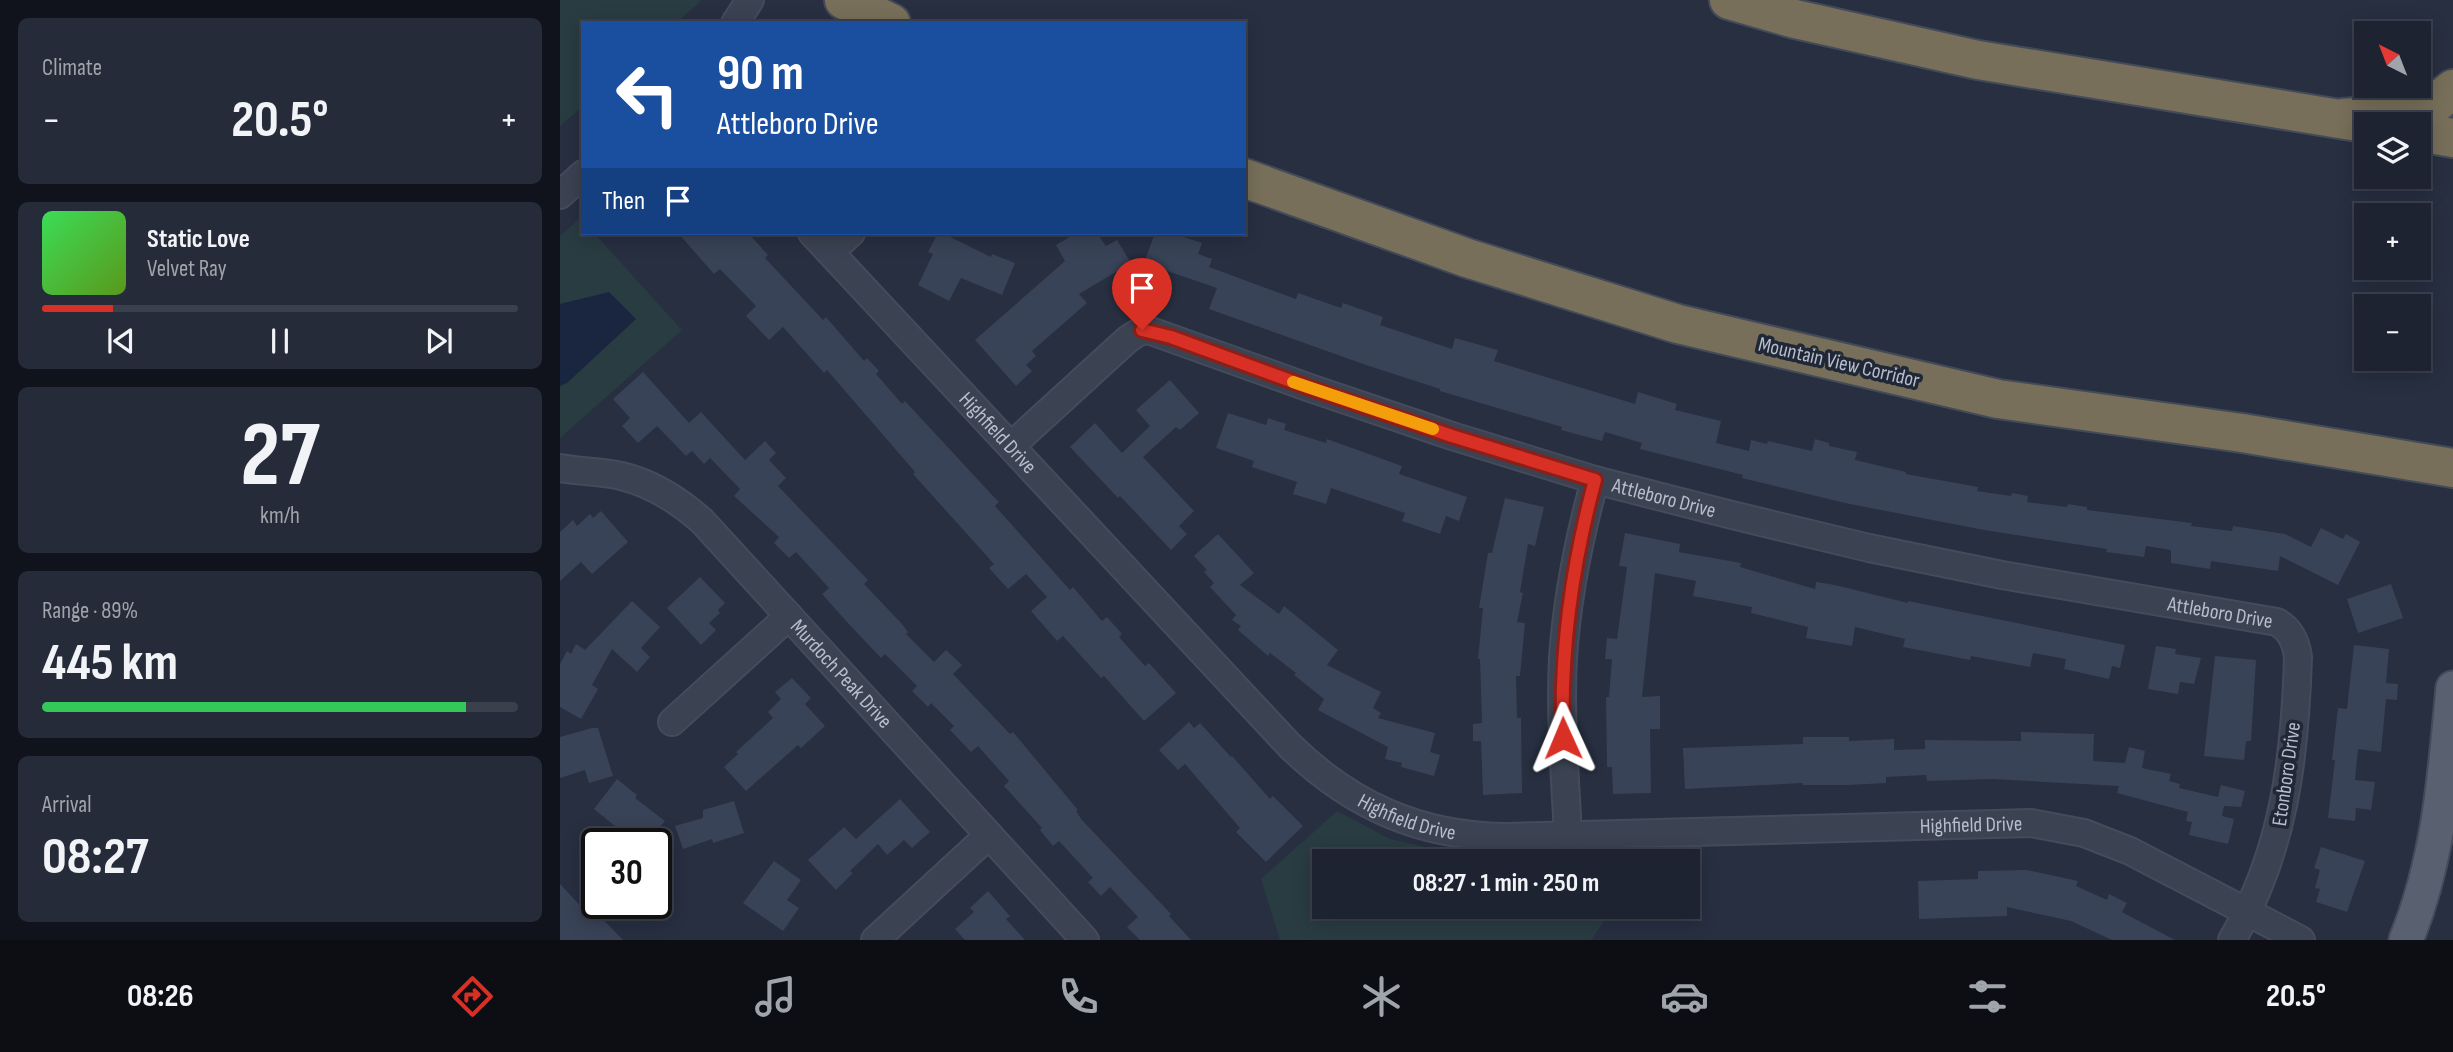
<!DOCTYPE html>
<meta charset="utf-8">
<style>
body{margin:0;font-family:"Sofia Sans Condensed",sans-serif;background:#252b39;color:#f1f3f6;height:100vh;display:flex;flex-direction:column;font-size:26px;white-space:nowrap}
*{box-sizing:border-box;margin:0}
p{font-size:23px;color:#a0a4ab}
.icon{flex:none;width:38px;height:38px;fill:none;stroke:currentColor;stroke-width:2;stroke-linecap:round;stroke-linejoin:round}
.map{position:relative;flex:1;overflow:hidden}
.details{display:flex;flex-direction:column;gap:18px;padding:18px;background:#10131b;width:560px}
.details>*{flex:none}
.hud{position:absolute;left:21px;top:21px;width:665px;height:214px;border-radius:0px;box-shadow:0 4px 18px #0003,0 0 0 2px #3b404d;background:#1a4fa0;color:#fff;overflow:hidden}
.needle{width:46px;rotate:318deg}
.buttons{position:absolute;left:1794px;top:21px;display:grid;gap:14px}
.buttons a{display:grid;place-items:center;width:77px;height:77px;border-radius:0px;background:#1d2331;box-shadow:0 4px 18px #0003,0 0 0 2px #3b404d;font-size:35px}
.speed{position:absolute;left:21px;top:828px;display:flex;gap:14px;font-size:35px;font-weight:700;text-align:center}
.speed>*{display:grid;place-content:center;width:91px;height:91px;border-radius:50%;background:#1d2331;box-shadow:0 4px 18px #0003,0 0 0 2px #3b404d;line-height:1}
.speed .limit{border:4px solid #111;border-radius:10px;background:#fff;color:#111}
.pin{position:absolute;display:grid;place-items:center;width:60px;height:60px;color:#fff;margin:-72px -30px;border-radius:50% 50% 50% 0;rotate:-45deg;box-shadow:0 0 7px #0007}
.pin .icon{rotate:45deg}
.me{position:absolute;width:77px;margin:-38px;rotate:359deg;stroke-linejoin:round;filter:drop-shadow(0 0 5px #0008)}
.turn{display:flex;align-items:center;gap:24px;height:147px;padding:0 21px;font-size:32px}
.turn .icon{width:91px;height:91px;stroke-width:2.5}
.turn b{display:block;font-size:49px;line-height:60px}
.then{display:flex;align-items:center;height:66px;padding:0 21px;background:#0003;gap:14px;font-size:26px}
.big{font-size:52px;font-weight:700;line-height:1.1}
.details .card{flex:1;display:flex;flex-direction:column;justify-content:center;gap:10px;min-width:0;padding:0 24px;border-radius:10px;background:#252b39}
.details .dial{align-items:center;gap:0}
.dial b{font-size:91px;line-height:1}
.song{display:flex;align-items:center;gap:21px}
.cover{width:84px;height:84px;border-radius:10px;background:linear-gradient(135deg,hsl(130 70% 55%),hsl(90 70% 35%))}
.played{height:7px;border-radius:4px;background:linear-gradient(90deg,#d93025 15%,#3b404d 15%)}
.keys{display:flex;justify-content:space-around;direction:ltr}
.heat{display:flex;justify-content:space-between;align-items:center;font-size:38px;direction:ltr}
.charge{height:10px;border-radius:5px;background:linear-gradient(90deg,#34c759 89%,#3b404d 0)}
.trip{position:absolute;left:752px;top:849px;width:388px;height:70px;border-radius:0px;background:#1d2331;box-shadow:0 4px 18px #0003,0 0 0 2px #3b404d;font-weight:700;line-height:70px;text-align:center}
.tabs{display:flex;height:112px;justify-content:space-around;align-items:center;background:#0c0e14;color:#a0a4ab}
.tabs .icon{width:49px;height:49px}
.tabs .current{color:#d93025}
.tabs b{font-size:32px;color:#f1f3f6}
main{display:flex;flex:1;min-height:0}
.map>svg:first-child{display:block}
.green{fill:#293c42}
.water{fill:#1a2540}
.building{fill:#394357}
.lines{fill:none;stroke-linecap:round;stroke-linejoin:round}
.minor-casing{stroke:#454b5a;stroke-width:30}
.major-casing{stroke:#454b5a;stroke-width:37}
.highway-casing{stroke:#434a58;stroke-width:42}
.minor{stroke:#3b4251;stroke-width:26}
.major{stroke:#596171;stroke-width:33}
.highway{stroke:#776f59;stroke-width:38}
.route-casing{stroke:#8d1f18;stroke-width:18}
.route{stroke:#d93025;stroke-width:12}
.slow{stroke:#f59e0b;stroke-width:12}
.labels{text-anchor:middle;stroke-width:7;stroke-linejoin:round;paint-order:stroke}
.street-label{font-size:21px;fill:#b8bdcb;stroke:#202736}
</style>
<main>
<section class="details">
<div class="card"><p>Climate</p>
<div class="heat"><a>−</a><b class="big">20.5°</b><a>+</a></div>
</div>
<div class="card">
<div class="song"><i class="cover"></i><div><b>Static Love</b><p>Velvet Ray</p></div></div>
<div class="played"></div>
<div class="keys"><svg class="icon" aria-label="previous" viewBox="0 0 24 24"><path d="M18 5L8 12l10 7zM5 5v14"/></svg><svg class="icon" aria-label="pause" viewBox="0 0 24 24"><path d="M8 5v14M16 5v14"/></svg><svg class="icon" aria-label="next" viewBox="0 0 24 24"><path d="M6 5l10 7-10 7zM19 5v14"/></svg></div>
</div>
<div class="card dial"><b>27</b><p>km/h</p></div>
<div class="card"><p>Range · 89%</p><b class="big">445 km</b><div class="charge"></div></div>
<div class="card"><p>Arrival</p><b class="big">08:27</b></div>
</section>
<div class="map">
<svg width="1893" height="940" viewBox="0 0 1893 940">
<rect width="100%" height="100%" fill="#272f41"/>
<path class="green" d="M 0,0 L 142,0 L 116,23 L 23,23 L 23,106 L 0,126 Z
M 20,218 L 23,221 L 23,233 L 34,233 L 122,330 L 0,438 L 0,236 Z
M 777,811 L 830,839 L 896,854 L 1043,855 L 1044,861 L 765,861 L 765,906 L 1050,906 L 1051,912 L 1031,940 L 720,940 L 701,879 Z"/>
<path class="water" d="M 49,292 L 76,319 L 7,383 L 0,386 L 0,304 Z"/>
<path class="building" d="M 118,233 L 188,233 L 208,255 L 205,258 L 263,320 L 266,317 L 304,361 L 307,358 L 319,371 L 316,374 L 342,404 L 345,401 L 433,496 L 439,502 L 435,506 L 510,590 L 513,587 L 542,621 L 547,617 L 562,634 L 559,637 L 585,666 L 589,663 L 616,693 L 584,721 L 544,676 L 541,678 L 503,636 L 497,641 L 471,611 L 487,597 L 466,574 L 448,589 L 429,568 L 434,564 L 353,474 L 355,472 L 267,370 L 264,373 L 223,327 L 209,340 L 186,316 L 196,306 L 160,269 L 154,274 Z
M 378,233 L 382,233 L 431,257 L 432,254 L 455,263 L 442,295 L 401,278 L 389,301 L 358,285 L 373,254 L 368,252 Z
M 517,233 L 537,233 L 546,246 L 557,240 L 571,263 L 519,294 L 527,303 L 472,351 L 476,356 L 466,365 L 472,371 L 456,386 L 415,340 L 505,261 L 496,245 Z
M 595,233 L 611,233 L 642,243 L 638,254 L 652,259 L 649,267 L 736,299 L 738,293 L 781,308 L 783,303 L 823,317 L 820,325 L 892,349 L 895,338 L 938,350 L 934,361 L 1075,404 L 1078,392 L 1117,404 L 1115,410 L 1161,421 L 1156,443 L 1189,451 L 1191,440 L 1207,444 L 1208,441 L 1252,451 L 1255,439 L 1269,443 L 1269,446 L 1297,452 L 1295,460 L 1346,472 L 1346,474 L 1418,487 L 1417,491 L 1451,496 L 1452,493 L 1468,496 L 1467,502 L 1507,507 L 1508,504 L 1527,507 L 1527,510 L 1632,523 L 1631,526 L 1672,531 L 1673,526 L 1725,534 L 1751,547 L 1761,528 L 1783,539 L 1786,534 L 1800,542 L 1778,585 L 1720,556 L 1718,571 L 1651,561 L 1650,569 L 1611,563 L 1611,550 L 1586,546 L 1584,557 L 1546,552 L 1547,549 L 1424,530 L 1285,503 L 1182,478 L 1183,475 L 1080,449 L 1082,443 L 1045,432 L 1042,441 L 1001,430 L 1002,427 L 880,391 L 880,389 L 806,365 L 649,309 L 657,288 L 584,263 Z
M 83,372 L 129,423 L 141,412 L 185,460 L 205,441 L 216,453 L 209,460 L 226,478 L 218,486 L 308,580 L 304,584 L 342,624 L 348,632 L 346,634 L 374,662 L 386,650 L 402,665 L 393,674 L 450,734 L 453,732 L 518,810 L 516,811 L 522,820 L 611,914 L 609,916 L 631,940 L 580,940 L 567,927 L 578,917 L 550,887 L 541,896 L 528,882 L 533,878 L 499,841 L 493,846 L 480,830 L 482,828 L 444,786 L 449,781 L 418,746 L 411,752 L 390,730 L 394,726 L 371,703 L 368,707 L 352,691 L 357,686 L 325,654 L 321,658 L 286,621 L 262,594 L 269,588 L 236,552 L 229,558 L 214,543 L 219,537 L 174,496 L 180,489 L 150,458 L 144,464 L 132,451 L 126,456 L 97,426 L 78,443 L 62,426 L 70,418 L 53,399 Z
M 610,380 L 639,413 L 620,430 L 616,427 L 583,457 L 634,511 L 619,526 L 627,534 L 611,550 L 560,496 L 558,498 L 510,447 L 535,423 L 562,453 L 590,426 L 576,410 Z
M 668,413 L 706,425 L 708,418 L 726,424 L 724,430 L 766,443 L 767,439 L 842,466 L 839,474 L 907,497 L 899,521 L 886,516 L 880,534 L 842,521 L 845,513 L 771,488 L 766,504 L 733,494 L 737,482 L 692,467 L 694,461 L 656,448 Z
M 945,498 L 984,507 L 975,546 L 968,544 L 960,592 L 963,593 L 957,622 L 965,623 L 960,676 L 956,676 L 957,718 L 961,718 L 962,793 L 923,795 L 921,741 L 913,741 L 913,724 L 922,723 L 920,659 L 918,659 L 923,608 L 919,608 L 928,553 L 932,553 Z
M 41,511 L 68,542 L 32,574 L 21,562 L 0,581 L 0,532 L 13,520 L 17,526 L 30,514 L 33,518 Z
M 1065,533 L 1120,544 L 1119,552 L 1181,563 L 1180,567 L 1255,589 L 1256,582 L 1275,585 L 1348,603 L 1348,601 L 1565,645 L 1560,668 L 1552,666 L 1549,679 L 1504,669 L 1506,659 L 1473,653 L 1470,667 L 1411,656 L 1410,660 L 1343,647 L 1345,639 L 1295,627 L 1292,646 L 1246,638 L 1248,627 L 1191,613 L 1192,607 L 1133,596 L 1136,581 L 1095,573 L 1082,697 L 1100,696 L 1100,729 L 1090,729 L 1091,793 L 1053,794 L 1052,767 L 1047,767 L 1046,697 L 1049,697 L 1052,659 L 1045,659 L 1047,638 L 1057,639 L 1067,567 L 1059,566 Z
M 658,534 L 694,573 L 680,585 L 719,614 L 724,606 L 778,650 L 767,665 L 821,692 L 813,708 L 821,713 L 818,718 L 875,733 L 870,752 L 880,755 L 874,776 L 841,767 L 842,763 L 825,759 L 828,747 L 758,710 L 764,699 L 734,675 L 736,673 L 710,653 L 708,656 L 678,630 L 681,626 L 672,620 L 676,615 L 650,587 L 654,583 L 644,572 L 647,570 L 634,556 Z
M 140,577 L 165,603 L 158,610 L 160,613 L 149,623 L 156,630 L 141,645 L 107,608 Z
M 1831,584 L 1843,618 L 1798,633 L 1787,599 Z
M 72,601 L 100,627 L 81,648 L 90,657 L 77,672 L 52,649 L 32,685 L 38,689 L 21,719 L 0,707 L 0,664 L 7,651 L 11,654 L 16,644 L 25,650 Z
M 1794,645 L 1829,649 L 1826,683 L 1838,684 L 1837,700 L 1826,699 L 1821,752 L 1798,749 L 1795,780 L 1815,782 L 1811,810 L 1796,808 L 1795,821 L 1768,818 L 1775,760 L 1772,760 L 1778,708 L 1787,709 Z
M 1596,646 L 1616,649 L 1615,654 L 1641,658 L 1634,684 L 1620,682 L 1618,694 L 1588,689 Z
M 1655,656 L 1696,660 L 1691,741 L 1686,741 L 1684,760 L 1644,756 Z
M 232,678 L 251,698 L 245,704 L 265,726 L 241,748 L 238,745 L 186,791 L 164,767 L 178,754 L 176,752 L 213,718 L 208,712 L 221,699 L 215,692 Z
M 629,722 L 634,728 L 640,723 L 671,757 L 672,756 L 710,799 L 713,796 L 743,826 L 706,862 L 676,832 L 680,828 L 625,764 L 618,770 L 599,750 Z
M 32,728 L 38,728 L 53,776 L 29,783 L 25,770 L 0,778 L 0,737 Z
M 1461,732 L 1534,734 L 1533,761 L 1565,763 L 1569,747 L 1585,751 L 1582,768 L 1611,774 L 1609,781 L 1620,784 L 1619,788 L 1658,797 L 1661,785 L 1685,791 L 1681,807 L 1664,806 L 1662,816 L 1674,819 L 1668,844 L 1629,835 L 1632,822 L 1626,821 L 1628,812 L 1557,793 L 1559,786 L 1432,779 L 1367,781 L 1366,775 L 1326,777 L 1326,783 L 1288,785 L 1243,785 L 1243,783 L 1125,789 L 1123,748 L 1243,744 L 1243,737 L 1289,737 L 1289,741 L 1334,739 L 1334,750 L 1365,749 L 1365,740 L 1461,741 Z
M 57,779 L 77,795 L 75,798 L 105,821 L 86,844 L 77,844 L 34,809 Z
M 340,799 L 370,832 L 352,848 L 344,840 L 327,855 L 318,844 L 290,871 L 293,873 L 276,890 L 248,860 L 284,827 L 296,839 Z
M 174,801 L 184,833 L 153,843 L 152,839 L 123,849 L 115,826 L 143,818 L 143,810 Z
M 1761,847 L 1805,861 L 1787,912 L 1756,902 L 1760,889 L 1755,888 L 1760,870 L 1754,868 Z
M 214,861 L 241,880 L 227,900 L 239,908 L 223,931 L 183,903 Z
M 1467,870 L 1518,881 L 1516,886 L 1547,900 L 1549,894 L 1567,903 L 1562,912 L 1615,940 L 1552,940 L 1511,921 L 1447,907 L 1447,916 L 1359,919 L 1358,881 L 1418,879 L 1418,871 Z
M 0,884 L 32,918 L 37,913 L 63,940 L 0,940 Z
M 428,891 L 450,916 L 446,919 L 465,940 L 405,940 L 395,929 L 414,912 L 410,908 Z"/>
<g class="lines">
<defs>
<g id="minor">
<path d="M 175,23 L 190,0"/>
<path d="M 0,195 L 23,174"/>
<path id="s1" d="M 252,233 L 729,745 C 790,805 859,836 945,837 L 1471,823 L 1524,833 L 1570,851 L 1741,940"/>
<path d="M 270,252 L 291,233"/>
<path id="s2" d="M 451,446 L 568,339 L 582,330 L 591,331 L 750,388 L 892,436 L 1035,480 L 1172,515 L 1309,548 L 1442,575 L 1717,622 C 1731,630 1736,642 1738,657 C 1735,758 1724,852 1672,940"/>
<path id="s3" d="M 0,468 C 20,472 41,471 61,476 C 92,483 118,500 142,521 L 525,940"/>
<path d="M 112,722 L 229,616"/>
<path d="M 1008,835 C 1005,776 1000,717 1003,658 C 1007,598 1019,538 1035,480"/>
<path d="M 315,940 L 429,835"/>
</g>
<path id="major" d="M 1846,940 C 1879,859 1885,775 1893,688"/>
<path id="highway" d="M 284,0 L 331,23
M 1169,0 L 1235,19 L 1418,60 L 1810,124
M 1783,118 L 1849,113 L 1876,103 L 1893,89
M 1858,132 L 1893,138
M 684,178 L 907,258 L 1118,324 L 1438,399 L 1682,433 L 1893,468"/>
</defs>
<use href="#minor" class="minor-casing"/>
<use href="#major" class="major-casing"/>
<use href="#highway" class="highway-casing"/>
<use href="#minor" class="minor"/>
<use href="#major" class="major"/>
<use href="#highway" class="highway"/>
</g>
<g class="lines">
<defs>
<path id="route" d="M 582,330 L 611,337 L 750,388 L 892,436 L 1035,480 C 1012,565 1000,650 1003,738"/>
</defs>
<use href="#route" class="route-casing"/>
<use href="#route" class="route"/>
<path class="slow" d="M 733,382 L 873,429"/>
</g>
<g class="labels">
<g class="street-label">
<text transform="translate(1279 362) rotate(13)" y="7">Mountain View Corridor</text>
<text dy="7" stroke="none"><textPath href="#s1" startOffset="273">Highfield Drive</textPath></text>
<text dy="7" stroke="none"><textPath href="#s2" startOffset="724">Attleboro Drive</textPath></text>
<text dy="7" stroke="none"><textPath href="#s2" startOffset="1292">Attleboro Drive</textPath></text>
<text dy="7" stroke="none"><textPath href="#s3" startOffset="362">Murdoch Peak Drive</textPath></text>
<text transform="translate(1726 774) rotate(-82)" y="7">Etonboro Drive</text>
<text dy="7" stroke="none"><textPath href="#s1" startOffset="840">Highfield Drive</textPath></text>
<text dy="7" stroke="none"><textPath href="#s1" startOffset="1407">Highfield Drive</textPath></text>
</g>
</g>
</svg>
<div class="buttons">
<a><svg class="needle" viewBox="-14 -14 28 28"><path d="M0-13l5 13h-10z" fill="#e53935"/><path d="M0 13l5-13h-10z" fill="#a0a4ab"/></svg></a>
<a><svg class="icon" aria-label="layers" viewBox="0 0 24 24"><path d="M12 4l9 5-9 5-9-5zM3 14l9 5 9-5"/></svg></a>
<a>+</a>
<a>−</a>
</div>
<div class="speed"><div class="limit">30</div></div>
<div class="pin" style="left:582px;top:330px;background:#d93025"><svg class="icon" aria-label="arrive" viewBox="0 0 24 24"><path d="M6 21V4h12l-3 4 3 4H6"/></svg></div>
<svg class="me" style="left:1003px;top:738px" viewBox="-20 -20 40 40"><path d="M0-17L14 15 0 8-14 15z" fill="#d93025" stroke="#fff" stroke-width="4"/></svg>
<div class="trip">08:27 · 1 min · 250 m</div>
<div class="hud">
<div class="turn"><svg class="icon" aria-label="left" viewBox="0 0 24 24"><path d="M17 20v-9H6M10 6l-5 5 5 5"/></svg><div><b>90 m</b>Attleboro Drive</div></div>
<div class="then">Then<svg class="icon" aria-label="arrive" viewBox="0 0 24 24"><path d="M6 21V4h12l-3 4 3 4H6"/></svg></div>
</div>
</div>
</main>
<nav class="tabs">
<b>08:26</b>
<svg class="icon current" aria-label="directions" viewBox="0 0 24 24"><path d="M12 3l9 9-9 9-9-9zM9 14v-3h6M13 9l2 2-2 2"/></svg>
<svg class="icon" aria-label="music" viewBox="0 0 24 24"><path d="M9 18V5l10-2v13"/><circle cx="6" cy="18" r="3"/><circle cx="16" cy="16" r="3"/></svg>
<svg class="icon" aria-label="phone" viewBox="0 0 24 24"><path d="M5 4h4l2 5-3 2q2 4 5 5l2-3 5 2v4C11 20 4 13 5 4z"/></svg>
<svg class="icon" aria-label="climate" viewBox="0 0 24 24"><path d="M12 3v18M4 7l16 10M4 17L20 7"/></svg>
<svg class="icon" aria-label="car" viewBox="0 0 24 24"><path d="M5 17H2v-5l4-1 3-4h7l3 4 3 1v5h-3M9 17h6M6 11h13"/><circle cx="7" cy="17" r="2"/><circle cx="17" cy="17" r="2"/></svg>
<svg class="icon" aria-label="filters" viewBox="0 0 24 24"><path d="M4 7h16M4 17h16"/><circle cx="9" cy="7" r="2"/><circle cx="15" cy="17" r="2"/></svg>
<b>20.5°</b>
</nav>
